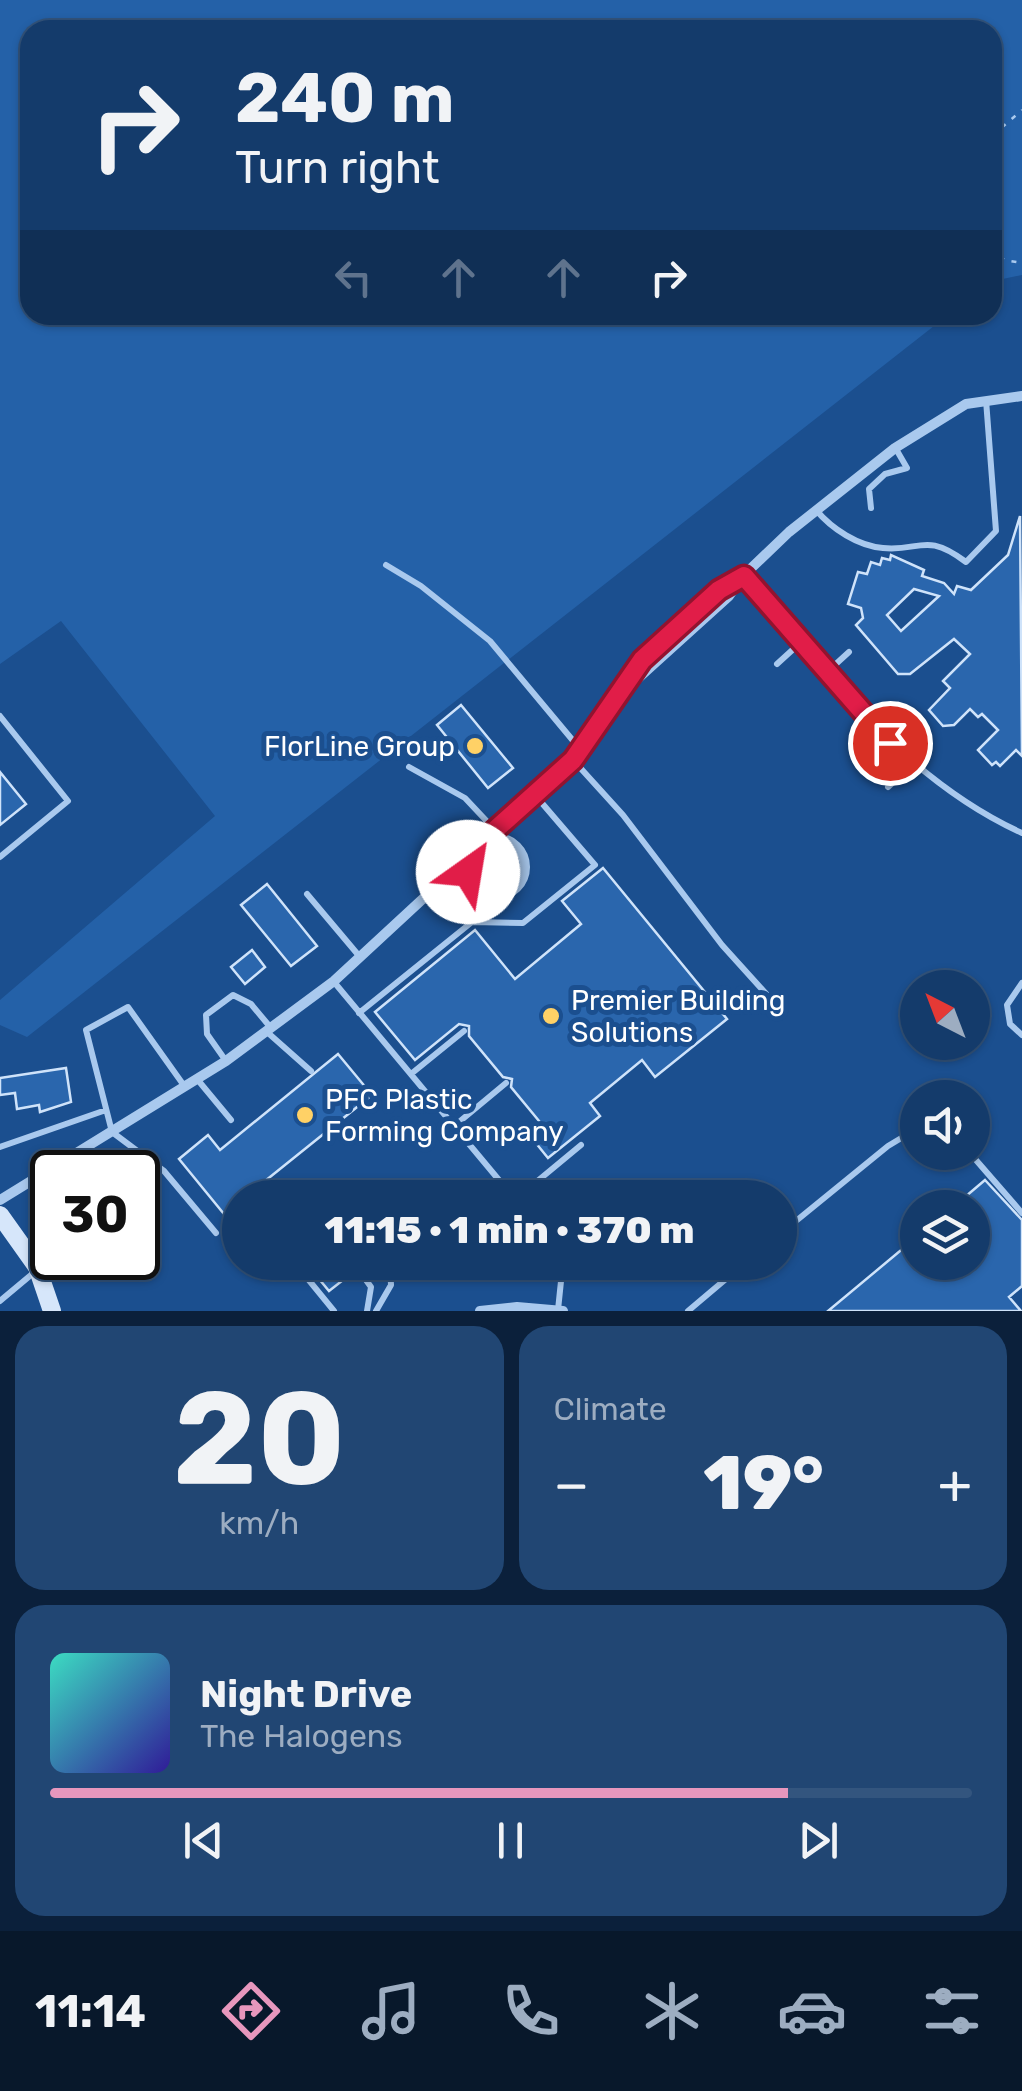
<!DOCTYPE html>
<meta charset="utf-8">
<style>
body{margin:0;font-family:Rubik,sans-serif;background:#214673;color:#f1f3f6;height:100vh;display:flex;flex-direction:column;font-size:38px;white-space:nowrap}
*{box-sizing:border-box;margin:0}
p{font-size:32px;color:#9dadc1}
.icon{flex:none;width:55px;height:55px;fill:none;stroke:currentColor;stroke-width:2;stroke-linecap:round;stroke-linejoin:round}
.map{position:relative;height:1311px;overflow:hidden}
.side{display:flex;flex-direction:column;gap:15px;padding:15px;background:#0b203b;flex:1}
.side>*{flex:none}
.banner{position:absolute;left:20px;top:20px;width:982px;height:305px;border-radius:30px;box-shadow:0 2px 8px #0004,0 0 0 2px #33557e;background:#143b6b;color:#f1f3f6;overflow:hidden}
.needle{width:65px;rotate:318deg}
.tools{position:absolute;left:900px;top:970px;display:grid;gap:20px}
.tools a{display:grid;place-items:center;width:90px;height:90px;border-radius:50%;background:#143b6b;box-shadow:0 2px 8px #0004,0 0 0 2px #33557e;font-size:50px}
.speed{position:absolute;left:30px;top:1150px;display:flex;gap:20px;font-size:50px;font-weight:700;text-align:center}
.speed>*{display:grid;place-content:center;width:130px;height:130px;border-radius:50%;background:#143b6b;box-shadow:0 2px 8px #0004,0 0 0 2px #33557e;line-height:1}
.speed .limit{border:5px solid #111;border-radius:15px;background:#fff;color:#111}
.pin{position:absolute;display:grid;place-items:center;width:85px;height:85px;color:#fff;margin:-42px;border:5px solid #fff;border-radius:50%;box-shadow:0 2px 10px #0007}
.me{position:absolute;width:110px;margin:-55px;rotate:32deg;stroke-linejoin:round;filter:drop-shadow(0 0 8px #0008)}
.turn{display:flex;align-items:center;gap:35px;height:210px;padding:0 50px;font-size:45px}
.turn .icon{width:130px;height:130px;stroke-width:2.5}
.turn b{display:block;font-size:70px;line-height:85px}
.lanes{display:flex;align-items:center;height:95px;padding:0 50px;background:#0003;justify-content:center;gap:50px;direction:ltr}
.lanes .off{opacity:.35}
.big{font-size:75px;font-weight:800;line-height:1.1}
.side .widget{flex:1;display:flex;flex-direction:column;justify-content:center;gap:15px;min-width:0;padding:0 35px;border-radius:30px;background:#214673}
.side .dial{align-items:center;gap:0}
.dial b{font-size:130px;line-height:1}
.song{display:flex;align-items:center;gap:30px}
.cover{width:120px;height:120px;border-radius:15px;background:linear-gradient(135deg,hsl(170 70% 55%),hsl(250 70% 35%))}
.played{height:10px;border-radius:5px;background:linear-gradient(90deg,#e797bd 80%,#33557e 80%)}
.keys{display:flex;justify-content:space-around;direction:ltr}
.heat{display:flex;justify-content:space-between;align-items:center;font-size:55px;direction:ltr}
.side .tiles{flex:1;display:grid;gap:15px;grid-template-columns:1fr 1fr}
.widget:last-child{grid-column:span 2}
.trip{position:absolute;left:222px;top:1180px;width:575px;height:100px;border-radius:50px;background:#143b6b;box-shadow:0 2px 8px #0004,0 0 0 2px #33557e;font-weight:800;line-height:100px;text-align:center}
.tabs{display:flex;height:160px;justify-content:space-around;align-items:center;background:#08182b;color:#9dadc1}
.tabs .icon{width:70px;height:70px}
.tabs .selected{color:#e797bd}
.tabs b{font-size:45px;color:#f1f3f6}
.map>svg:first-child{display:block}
.green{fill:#2461a8}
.building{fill:#2a66ad;stroke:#cfe3fa;stroke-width:2.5;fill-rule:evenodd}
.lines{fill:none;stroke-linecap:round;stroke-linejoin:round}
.path{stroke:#a9c9ee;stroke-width:2.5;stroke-dasharray:5 8;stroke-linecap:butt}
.service{stroke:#a9c9ee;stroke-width:6}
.minor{stroke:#a9c9ee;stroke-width:10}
.secondary{stroke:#d6e6fa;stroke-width:18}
.route-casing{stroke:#92132f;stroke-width:25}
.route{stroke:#e11d48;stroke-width:18}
.poi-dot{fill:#ffd166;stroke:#1b4f8f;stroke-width:4}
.labels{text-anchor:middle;stroke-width:10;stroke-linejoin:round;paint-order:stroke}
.poi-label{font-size:28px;fill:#fff;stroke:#1b4f8f;text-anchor:start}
</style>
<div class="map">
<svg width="1022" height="1311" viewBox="0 0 1022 1311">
<rect width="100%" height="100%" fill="#1b4f8f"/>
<path class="green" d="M 0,0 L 1022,0 L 1022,275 L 993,281 L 992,30 L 30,30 L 30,315 L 948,315 L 27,1037 L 0,1025 L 0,1000 L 215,816 L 61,621 L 0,664 Z"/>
<path class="building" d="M 1020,516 L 1022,756 L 1016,750 L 1000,766 L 996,762 L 992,765 L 978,750 L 998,730 L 982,714 L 978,717 L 970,709 L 954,725 L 943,726 L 929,710 L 950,688 L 943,681 L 970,654 L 954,639 L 910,674 L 898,674 L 856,625 L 863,618 L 861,608 L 848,604 L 858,572 L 867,574 L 871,562 L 880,565 L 882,558 L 890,560 L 891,555 L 924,570 L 922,576 L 944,583 L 954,594 L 957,586 L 971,590 L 1008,555 ZM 914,589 L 939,596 L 901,631 L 887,615 Z
M 461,705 L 513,768 L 488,788 L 437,725 Z
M 0,772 L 26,804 L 0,825 Z
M 603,868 L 727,1019 L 655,1077 L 642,1060 L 590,1103 L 600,1116 L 548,1158 L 531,1137 L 544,1127 L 511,1087 L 512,1079 L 503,1077 L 469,1036 L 469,1026 L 459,1024 L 415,1060 L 375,1012 L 475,930 L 515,979 L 581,924 L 562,901 Z
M 267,884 L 317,946 L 291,966 L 241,905 Z
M 252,950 L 265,967 L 245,984 L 231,967 Z
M 338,1054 L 372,1095 L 224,1214 L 179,1159 L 208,1135 L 220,1150 Z
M 66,1068 L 71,1102 L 40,1112 L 39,1105 L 17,1109 L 15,1093 L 0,1095 L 0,1078 Z
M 985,1180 L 1022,1220 L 1022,1286 L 1009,1297 L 1021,1311 L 828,1311 L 918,1236 L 918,1262 L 972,1262 L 972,1208 L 952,1208 Z
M 305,1262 L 356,1262 L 352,1273 L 329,1291 Z"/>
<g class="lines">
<path class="path" d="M 992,136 L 1022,110
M 992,246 L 1004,260 L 1022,263"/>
<path class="service" d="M 871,508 L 869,489 L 885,474 L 907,468 L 896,449
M 816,510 C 832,529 858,546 883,548 C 920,552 925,531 966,562 L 996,531 L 986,400
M 386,565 L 421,586 L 490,641 L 580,749
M 744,577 C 825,673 905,780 1022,833
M 777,664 L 800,643
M 826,673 L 849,652
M 0,716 L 68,801 L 0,857
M 852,747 L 898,705
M 574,761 L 623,815 L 722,945 L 779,1008
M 409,767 L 465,798 L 495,830
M 888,787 L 913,764
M 307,894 L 360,957
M 334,982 L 514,1198
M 1022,983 L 1007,1005 L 1010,1024 L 1022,1035
M 359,1013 L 472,922 L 523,923 L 595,865 L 535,795
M 267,1032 L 311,1071
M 226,1061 L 207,1034 L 206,1015 L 233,995 L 251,1004 L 271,1028
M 411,1074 L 464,1031
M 197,1079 L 231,1120
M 185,1087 L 128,1007 L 86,1030 L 112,1132 L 164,1171 L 216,1233
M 453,1127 L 506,1083
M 0,1147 L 106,1110
M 969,1152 L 1022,1213
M 517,1198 L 581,1145
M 780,1234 L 888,1146 L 918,1128
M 294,1262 L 334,1311
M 358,1269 L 371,1287 L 367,1311
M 0,1301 L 37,1270
M 558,1310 L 563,1262
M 376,1311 L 391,1285 L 390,1262
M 688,1311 L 746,1262"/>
<path class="minor" d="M 624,691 L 729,596 L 743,576 L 789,532 L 895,448 L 966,404 L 1022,396
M467 867a29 29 0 1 1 58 0a29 29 0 1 1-58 0Z
M 0,1200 L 226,1061 L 334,981 L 573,760 L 642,661 L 719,591 L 743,576
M 480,1311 L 517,1307 L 563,1311"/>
<path class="secondary" d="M 0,1215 L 37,1267 L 52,1311"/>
</g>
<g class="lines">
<defs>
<path id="route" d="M 468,872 L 476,847 L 573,760 L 642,660 L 719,590 L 744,576 L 890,743"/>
</defs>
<use href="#route" class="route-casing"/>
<use href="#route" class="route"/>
</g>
<g class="poi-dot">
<circle cx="475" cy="746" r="10"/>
<circle cx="551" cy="1016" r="10"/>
<circle cx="305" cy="1115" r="10"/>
</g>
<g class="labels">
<g class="poi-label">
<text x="455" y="756" text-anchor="end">FlorLine Group</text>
<text x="571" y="1010">Premier Building<tspan x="571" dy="32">Solutions</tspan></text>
<text x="325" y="1109">PFC Plastic<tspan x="325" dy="32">Forming Company</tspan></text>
</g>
</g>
</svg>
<div class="tools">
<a><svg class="needle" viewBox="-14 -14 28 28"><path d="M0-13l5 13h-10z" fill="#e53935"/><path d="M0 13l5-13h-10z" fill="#9dadc1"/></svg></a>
<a><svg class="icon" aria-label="sound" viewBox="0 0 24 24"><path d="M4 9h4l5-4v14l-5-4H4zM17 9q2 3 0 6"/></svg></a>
<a><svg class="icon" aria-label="layers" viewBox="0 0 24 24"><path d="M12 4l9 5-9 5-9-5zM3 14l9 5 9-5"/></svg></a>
</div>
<div class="speed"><div class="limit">30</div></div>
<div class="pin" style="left:890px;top:743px;background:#d93025"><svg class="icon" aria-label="arrive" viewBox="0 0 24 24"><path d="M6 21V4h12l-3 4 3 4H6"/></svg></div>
<svg class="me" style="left:468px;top:872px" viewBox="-20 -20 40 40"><circle r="19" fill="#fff"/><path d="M0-13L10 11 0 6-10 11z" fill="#e11d48"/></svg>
<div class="trip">11:15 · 1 min · 370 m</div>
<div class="banner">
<div class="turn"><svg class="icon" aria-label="right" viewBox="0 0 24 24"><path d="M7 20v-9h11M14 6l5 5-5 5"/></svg><div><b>240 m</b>Turn right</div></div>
<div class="lanes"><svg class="icon off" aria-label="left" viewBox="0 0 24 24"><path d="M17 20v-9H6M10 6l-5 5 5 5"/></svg><svg class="icon off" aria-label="ahead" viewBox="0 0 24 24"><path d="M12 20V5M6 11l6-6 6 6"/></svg><svg class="icon off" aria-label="ahead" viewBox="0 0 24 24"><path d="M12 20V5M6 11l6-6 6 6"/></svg><svg class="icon" aria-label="right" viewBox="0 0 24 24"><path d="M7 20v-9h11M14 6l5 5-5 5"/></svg></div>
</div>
</div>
<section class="side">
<div class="tiles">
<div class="widget dial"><b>20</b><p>km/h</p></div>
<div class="widget"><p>Climate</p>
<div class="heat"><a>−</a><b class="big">19°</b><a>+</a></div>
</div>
<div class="widget">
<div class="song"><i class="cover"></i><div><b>Night Drive</b><p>The Halogens</p></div></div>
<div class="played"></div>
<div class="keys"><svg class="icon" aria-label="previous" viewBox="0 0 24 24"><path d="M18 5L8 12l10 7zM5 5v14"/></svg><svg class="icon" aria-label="pause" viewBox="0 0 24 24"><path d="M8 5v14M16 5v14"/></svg><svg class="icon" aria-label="next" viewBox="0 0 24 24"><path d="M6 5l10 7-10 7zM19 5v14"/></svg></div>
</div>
</div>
</section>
<nav class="tabs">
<b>11:14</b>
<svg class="icon selected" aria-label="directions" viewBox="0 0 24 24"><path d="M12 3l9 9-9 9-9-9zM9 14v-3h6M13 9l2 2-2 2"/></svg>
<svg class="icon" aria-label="music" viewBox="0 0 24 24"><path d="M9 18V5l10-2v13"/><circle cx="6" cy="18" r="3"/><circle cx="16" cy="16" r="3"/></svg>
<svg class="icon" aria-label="phone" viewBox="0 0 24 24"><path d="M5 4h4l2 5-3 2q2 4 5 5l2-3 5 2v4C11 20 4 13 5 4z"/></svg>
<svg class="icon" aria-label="climate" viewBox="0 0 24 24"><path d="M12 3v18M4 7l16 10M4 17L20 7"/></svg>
<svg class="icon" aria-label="car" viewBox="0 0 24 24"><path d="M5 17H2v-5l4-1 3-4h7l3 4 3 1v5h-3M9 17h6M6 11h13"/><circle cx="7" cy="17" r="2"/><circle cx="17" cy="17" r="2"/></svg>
<svg class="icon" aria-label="filters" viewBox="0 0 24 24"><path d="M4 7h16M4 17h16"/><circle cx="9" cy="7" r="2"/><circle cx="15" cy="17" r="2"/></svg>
</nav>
